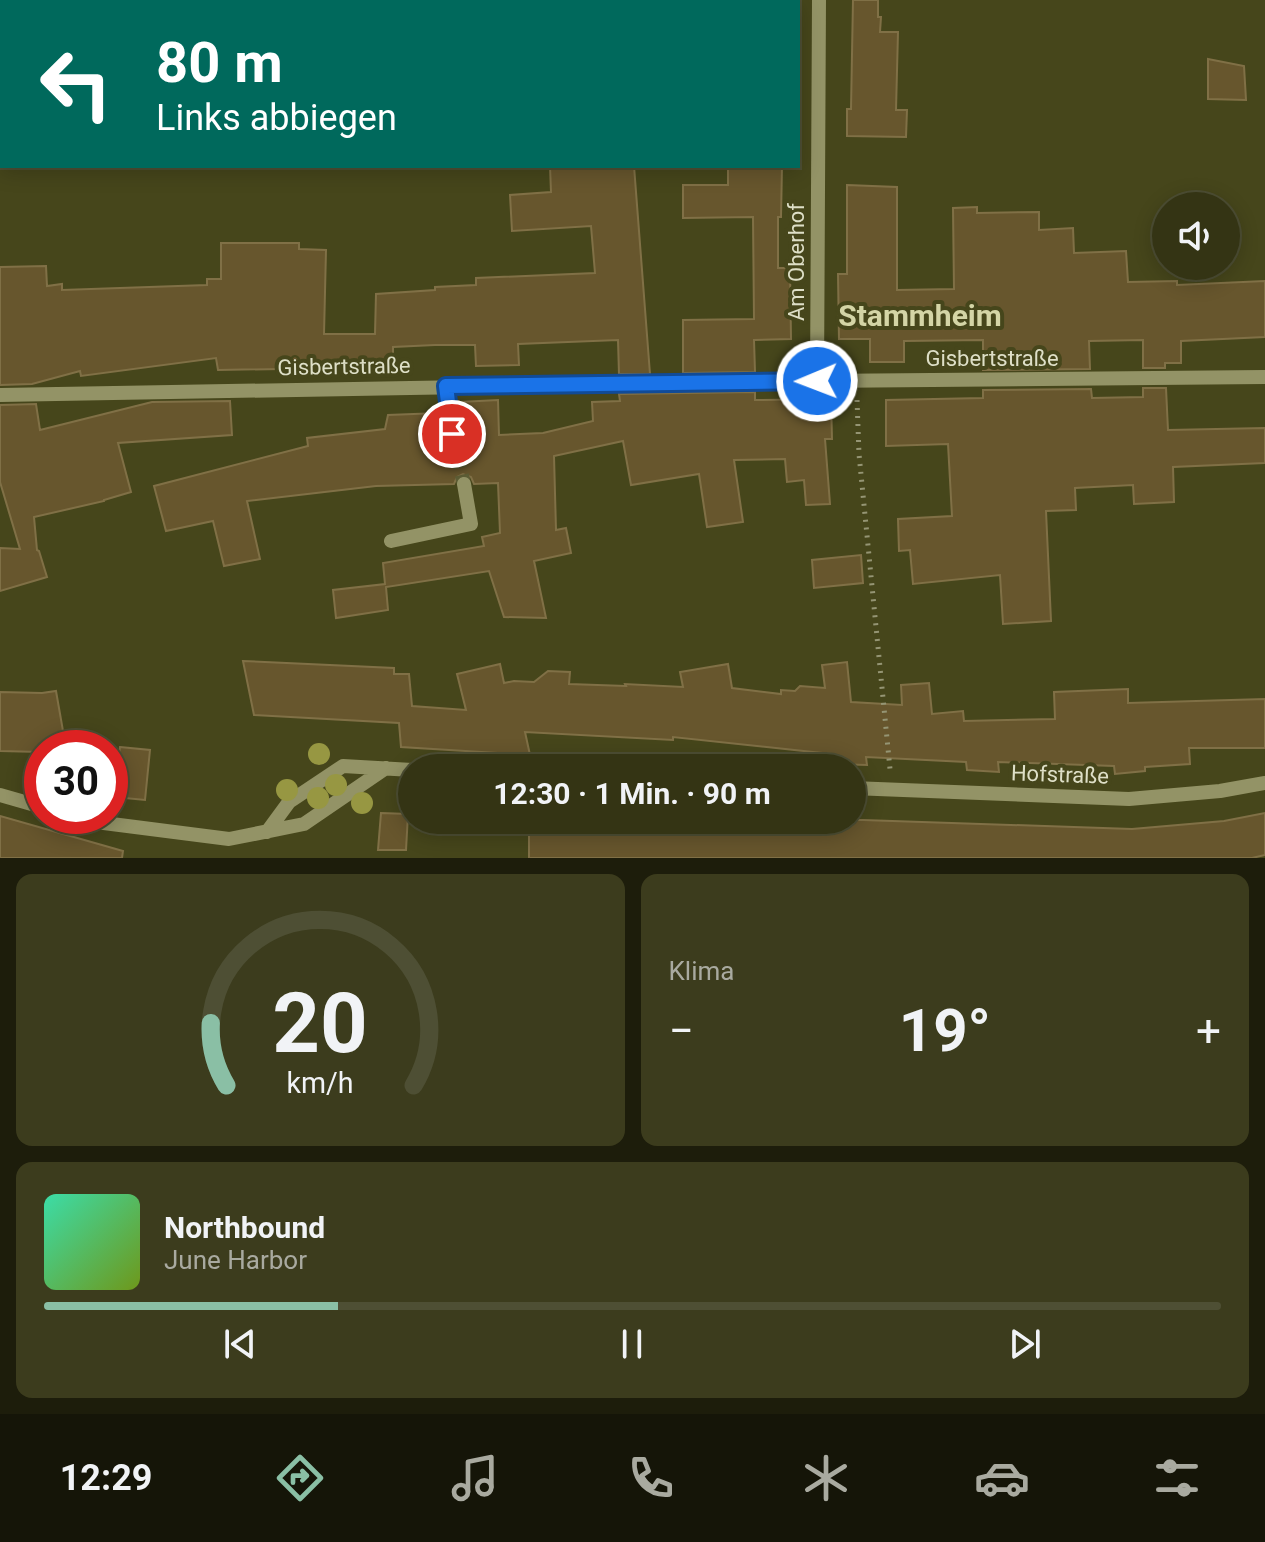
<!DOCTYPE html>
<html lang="de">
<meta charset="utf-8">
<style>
body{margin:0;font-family:Roboto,sans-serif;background:#3c3c1d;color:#f1f3f6;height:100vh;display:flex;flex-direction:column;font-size:30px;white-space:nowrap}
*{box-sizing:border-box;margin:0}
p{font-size:26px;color:#a9aaa0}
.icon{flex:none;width:44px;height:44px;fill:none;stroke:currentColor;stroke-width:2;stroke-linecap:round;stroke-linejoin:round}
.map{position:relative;height:858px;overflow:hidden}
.panel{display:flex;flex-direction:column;gap:16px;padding:16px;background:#1d1d0b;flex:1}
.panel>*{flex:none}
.hud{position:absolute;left:0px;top:0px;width:800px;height:168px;box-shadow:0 4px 20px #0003,0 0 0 2px #4e4f34;background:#00695c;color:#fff;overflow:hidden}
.fabs{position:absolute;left:1152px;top:192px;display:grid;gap:16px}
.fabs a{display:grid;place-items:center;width:88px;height:88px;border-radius:50%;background:#343414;box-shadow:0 4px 20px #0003,0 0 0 2px #4e4f34;font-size:40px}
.speed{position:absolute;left:24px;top:730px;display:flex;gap:16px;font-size:40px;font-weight:700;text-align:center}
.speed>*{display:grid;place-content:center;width:104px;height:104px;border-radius:50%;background:#343414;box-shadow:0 4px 20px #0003,0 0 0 2px #4e4f34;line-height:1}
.speed .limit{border:12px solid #d22;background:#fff;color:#111}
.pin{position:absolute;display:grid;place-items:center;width:68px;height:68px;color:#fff;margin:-34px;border:4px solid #fff;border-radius:50%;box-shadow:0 2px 8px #0007}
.me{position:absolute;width:88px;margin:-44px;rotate:269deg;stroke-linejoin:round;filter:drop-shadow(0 0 6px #0008)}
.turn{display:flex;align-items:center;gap:28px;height:168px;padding:0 24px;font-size:36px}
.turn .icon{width:104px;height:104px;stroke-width:2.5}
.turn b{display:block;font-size:56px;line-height:68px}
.big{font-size:60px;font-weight:700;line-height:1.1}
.panel .widget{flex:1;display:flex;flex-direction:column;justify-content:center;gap:12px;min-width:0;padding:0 28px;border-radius:16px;background:#3c3c1d}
.panel .dial{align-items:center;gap:0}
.dial svg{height:208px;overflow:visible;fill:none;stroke:#4e4f34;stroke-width:7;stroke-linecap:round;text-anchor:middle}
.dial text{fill:#f1f3f6;stroke:none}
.song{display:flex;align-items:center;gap:24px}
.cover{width:96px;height:96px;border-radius:12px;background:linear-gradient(135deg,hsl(160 70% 55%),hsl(80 70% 35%))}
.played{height:8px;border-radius:4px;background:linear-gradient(90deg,#8abfa5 25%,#4e4f34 25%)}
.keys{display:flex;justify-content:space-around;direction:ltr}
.heat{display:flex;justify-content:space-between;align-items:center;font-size:44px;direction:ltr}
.panel .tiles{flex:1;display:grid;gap:16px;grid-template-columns:1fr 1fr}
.widget:last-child{grid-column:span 2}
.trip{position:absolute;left:398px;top:754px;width:468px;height:80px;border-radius:40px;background:#343414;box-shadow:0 4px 20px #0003,0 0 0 2px #4e4f34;font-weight:700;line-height:80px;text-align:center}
.dock{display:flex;height:128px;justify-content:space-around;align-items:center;background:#151508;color:#a9aaa0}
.dock .icon{width:56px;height:56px}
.dock .current{color:#8abfa5}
.dock b{font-size:36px;color:#f1f3f6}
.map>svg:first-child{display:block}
.building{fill:#67562d;stroke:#807046;stroke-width:2}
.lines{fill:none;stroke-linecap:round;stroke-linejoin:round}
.minor-tunnel{stroke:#5d5d35;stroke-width:14;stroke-dasharray:14 7;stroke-linecap:butt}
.path{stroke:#959574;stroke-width:5;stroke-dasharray:2 6;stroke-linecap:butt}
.minor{stroke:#939366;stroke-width:14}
.tree{fill:#979742}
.route-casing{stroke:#114b97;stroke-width:20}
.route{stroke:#1a73e8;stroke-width:14}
.labels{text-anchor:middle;stroke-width:8;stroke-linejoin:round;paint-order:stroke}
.street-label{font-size:22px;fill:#dedfc7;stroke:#46461b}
.district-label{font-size:30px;font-weight:bold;fill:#d4d5a6;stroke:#46461b}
</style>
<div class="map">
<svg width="1265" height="858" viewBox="0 0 1265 858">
<rect width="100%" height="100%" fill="#46461b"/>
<path class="building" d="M 853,0 L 878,0 L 878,17 L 881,17 L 880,32 L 898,32 L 896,110 L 907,110 L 906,137 L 847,136 L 847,109 L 851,109 Z
M 1208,59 L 1244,66 L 1246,100 L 1208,99 Z
M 550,166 L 634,166 L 650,374 L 619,374 L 618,340 L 518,344 L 519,365 L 476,366 L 475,345 L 435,345 L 393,347 L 393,367 L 218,370 L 216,358 L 81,376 L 80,371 L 32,384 L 0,385 L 0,267 L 46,266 L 47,286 L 62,284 L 62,290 L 207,285 L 207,279 L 221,279 L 221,243 L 299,243 L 299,249 L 326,250 L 324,334 L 375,334 L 376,294 L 435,290 L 435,287 L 476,285 L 476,278 L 595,273 L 591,226 L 512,231 L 510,195 L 551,192 Z
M 728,166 L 782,166 L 781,217 L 778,217 L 778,268 L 790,268 L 791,339 L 754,340 L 755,372 L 683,373 L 683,320 L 754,319 L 753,217 L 683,218 L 683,185 L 728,185 Z
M 847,185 L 897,187 L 897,290 L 954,289 L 953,208 L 977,207 L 977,213 L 1039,212 L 1039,230 L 1073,228 L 1074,253 L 1126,251 L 1128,282 L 1177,281 L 1177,285 L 1265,281 L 1265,337 L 1181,341 L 1181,363 L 1165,363 L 1165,368 L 1143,368 L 1143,340 L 1089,341 L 1090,369 L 983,370 L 983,340 L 904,341 L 904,362 L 870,362 L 870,339 L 839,339 L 838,274 L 847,274 Z
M 1143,388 L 1166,388 L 1168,430 L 1265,428 L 1265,463 L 1173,467 L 1174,502 L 1134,504 L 1133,485 L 1075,488 L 1076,510 L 1046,511 L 1051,621 L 1003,624 L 1000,575 L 913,584 L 910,550 L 899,551 L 898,519 L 952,516 L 948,444 L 886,446 L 886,400 L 983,398 L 983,390 L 1091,389 L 1092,398 L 1143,397 Z
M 755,392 L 755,400 L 831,399 L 832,439 L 825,439 L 830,504 L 806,505 L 804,480 L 787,482 L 785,459 L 734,460 L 743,522 L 707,527 L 699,474 L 631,485 L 623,441 L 554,456 L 556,530 L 566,528 L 571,553 L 534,561 L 546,618 L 504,617 L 489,571 L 386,587 L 388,610 L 336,618 L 333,590 L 385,584 L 383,563 L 484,546 L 482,537 L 500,533 L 498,483 L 474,484 L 471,477 L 463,474 L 457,477 L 454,484 L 376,486 L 247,501 L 260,559 L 224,566 L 213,521 L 166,531 L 154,486 L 308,446 L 307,438 L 385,429 L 388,415 L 439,413 L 444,439 L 449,443 L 454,444 L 461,437 L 460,402 L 498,400 L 499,435 L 543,433 L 593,421 L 592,402 L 620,401 L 619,394 Z
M 230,401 L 232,435 L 118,443 L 131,492 L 104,500 L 104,501 L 34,517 L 37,550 L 39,551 L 47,577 L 0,591 L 0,548 L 20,549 L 0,482 L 0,405 L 36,404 L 40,430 L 152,402 Z
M 861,555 L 863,583 L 814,588 L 812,560 Z
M 243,661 L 394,668 L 394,674 L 409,674 L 412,706 L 466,710 L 457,674 L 500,664 L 504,683 L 514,681 L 534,682 L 548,671 L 570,672 L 569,684 L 626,686 L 625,684 L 683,687 L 680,672 L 728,664 L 732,688 L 781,694 L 781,690 L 795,691 L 800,686 L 825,688 L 822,665 L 847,662 L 851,702 L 902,705 L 901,685 L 929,683 L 932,714 L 963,711 L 964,721 L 1055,719 L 1054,692 L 1128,689 L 1128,703 L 1265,699 L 1265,748 L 1189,748 L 1190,764 L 1145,767 L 1145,771 L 1115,774 L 1114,766 L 998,762 L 999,772 L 967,770 L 966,762 L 866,757 L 867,765 L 832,764 L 831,754 L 673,737 L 673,740 L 525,732 L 530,755 L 401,747 L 399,723 L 254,715 Z
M 56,691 L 66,748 L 41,748 L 40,752 L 0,751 L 0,692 L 42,693 Z
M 120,747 L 150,750 L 145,800 L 115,797 Z
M 381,813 L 408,814 L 406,850 L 378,850 Z
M 1265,813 L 1265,855 L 1252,858 L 529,858 L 529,820 L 563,820 L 563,826 L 732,830 L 733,820 L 863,820 L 1132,829 L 1224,821 Z
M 0,816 L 123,851 L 122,858 L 0,858 Z"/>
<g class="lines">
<path class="minor-tunnel" d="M 452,434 L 464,484"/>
<path class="path" d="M 857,400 L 859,454 L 890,769
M 655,828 L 655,820"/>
<path class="minor" d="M 817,381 L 819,0
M 446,386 L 452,434
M 0,395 L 817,381 L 1265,377
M 391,541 L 471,524 L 464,484
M 852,788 L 1129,799 L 1220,791 L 1265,783
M 0,795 L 42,807
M 75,816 L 96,822 L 229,839 L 304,824 L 386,768
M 267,832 L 289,802 L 343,766 L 412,770"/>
</g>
<g class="tree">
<circle cx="319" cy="754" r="11"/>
<circle cx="336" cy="785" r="11"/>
<circle cx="287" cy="790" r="11"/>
<circle cx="318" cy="798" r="11"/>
<circle cx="362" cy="803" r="11"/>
</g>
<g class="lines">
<defs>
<path id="route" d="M 452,434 L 446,386 L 817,381"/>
</defs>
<use href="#route" class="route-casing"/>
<use href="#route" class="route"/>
</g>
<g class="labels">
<g class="street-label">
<text transform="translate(796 262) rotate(-90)" y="8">Am Oberhof</text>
<text x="992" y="366">Gisbertstraße</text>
<text transform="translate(344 366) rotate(-1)" y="8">Gisbertstraße</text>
<text transform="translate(1060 774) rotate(2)" y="8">Hofstraße</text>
</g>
<g class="district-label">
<text x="920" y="326">Stammheim</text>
</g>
</g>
</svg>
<div class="fabs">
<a><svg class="icon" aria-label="sound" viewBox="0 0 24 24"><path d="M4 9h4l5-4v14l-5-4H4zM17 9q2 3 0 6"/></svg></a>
</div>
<div class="speed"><div class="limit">30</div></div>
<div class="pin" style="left:452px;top:434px;background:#d93025"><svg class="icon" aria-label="arrive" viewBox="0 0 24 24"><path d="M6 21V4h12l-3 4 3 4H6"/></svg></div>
<svg class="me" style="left:817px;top:381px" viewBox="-20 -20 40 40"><circle r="17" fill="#1a73e8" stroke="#fff" stroke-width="3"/><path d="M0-11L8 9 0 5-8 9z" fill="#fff"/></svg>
<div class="trip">12:30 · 1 Min. · 90 m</div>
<div class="hud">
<div class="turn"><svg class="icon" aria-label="left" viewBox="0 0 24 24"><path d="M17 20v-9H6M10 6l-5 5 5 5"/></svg><div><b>80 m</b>Links abbiegen</div></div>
</div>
</div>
<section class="panel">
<div class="tiles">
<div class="widget dial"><svg viewBox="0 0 100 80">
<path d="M14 69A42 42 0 1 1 86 69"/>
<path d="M14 69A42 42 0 0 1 8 45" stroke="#8abfa5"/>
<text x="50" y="56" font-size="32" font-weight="700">20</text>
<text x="50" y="72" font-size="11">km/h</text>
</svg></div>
<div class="widget"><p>Klima</p>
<div class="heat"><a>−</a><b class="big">19°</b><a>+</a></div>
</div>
<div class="widget">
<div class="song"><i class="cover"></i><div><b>Northbound</b><p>June Harbor</p></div></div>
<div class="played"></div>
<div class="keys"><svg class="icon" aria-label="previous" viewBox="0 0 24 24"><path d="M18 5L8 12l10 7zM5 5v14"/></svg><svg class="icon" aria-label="pause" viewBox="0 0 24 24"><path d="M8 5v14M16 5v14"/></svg><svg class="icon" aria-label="next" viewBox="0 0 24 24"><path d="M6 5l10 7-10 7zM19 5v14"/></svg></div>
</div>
</div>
</section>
<nav class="dock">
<b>12:29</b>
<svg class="icon current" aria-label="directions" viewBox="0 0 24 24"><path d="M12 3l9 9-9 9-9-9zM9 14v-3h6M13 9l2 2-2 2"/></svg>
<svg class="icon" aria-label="music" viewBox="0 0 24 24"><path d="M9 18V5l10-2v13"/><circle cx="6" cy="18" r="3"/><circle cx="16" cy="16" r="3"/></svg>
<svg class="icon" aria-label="phone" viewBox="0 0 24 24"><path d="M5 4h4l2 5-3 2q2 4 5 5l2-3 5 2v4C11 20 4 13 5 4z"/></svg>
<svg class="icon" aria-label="climate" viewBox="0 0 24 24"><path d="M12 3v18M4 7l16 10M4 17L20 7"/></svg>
<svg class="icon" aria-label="car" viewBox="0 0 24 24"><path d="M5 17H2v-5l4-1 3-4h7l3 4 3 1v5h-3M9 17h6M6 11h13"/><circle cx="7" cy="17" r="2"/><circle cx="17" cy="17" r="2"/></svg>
<svg class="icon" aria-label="filters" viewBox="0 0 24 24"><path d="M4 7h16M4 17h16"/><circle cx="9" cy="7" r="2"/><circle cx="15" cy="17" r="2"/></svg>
</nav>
